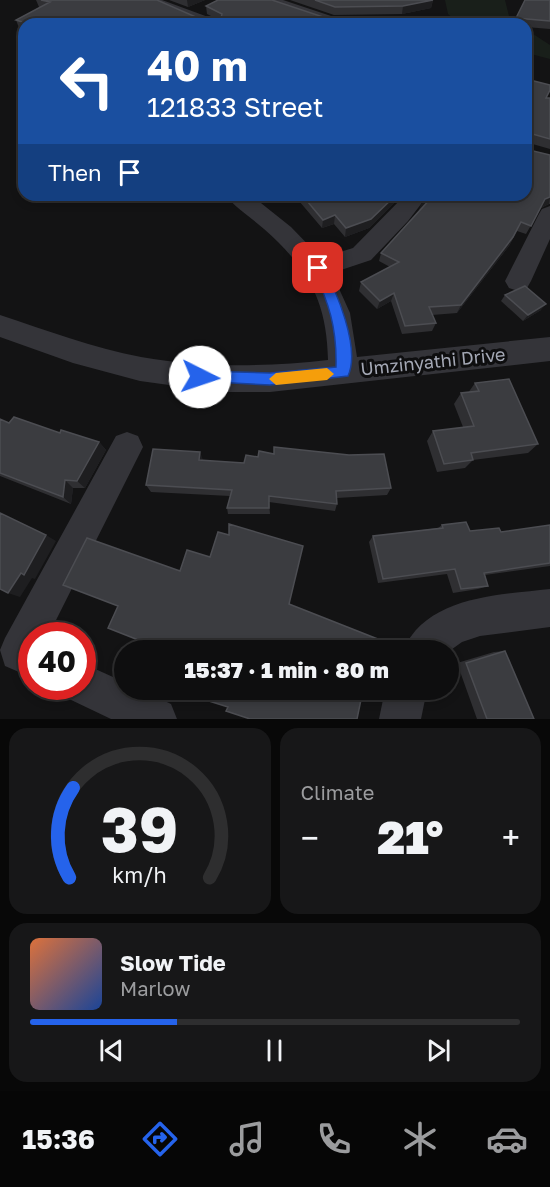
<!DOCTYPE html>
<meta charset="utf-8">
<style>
body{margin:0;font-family:"Golos Text",sans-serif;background:#171718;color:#f1f3f6;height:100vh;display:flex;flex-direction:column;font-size:22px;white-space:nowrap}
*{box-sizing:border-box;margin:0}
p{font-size:20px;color:#9b9c9e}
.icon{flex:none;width:33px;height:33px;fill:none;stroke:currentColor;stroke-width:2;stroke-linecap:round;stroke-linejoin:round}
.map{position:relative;height:719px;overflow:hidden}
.side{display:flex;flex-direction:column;gap:9px;padding:9px;background:#080808;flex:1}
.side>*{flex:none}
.top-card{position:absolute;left:18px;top:18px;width:514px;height:183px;border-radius:18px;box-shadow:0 3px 9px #0003,0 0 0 2px #2e2e2f;background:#1a4fa0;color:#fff;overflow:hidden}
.speed{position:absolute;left:18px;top:622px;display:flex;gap:12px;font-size:30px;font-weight:700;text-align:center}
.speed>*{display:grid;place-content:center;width:78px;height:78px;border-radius:50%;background:#0e0e0f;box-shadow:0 3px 9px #0003,0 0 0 2px #2e2e2f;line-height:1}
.speed .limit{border:9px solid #d22;background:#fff;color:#111}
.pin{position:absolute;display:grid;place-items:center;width:51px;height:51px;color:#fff;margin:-26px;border-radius:12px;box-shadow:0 3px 9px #0006}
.me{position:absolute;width:66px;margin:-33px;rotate:94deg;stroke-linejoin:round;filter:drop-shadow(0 0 4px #0008)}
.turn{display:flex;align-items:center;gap:21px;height:126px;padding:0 30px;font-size:27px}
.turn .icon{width:78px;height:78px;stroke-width:2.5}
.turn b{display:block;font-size:42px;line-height:51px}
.then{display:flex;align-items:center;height:57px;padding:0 30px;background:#0003;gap:12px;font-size:22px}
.big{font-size:45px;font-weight:800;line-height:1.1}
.side .widget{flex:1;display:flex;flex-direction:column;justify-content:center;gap:9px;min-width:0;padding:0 21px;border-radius:18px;background:#171718}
.side .dial{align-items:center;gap:0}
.dial svg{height:156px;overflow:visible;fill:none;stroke:#2e2e2f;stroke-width:7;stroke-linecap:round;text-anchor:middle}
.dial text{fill:#f1f3f6;stroke:none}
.song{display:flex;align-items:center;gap:18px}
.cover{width:72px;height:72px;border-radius:9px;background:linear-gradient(135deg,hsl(20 70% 55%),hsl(220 70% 35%))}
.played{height:6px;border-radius:3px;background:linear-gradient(90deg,#2563eb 30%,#2e2e2f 30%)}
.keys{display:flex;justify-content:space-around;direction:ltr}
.heat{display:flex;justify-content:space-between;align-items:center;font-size:33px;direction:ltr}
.side .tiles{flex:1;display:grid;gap:9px;grid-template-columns:1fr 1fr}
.widget:last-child{grid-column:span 2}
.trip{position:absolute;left:114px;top:640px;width:345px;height:60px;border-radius:30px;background:#0e0e0f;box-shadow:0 3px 9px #0003,0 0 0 2px #2e2e2f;font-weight:800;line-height:60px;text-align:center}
.tabs{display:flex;height:96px;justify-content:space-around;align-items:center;background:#060606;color:#9b9c9e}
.tabs .icon{width:42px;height:42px}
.tabs .active{color:#2563eb}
.tabs b{font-size:27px;color:#f1f3f6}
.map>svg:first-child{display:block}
.green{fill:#191f1a}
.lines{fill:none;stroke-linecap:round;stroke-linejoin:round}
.minor{fill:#343439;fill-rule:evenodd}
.wall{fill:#2f2f32}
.shaded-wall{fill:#1e1e20}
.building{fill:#3b3c40;stroke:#4c4d52;stroke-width:1.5}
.route{fill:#2563eb;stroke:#184099;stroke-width:1.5}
.slow{fill:#f59e0b}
.labels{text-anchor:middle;stroke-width:6;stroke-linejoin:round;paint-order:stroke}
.street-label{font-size:18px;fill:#a4a8b5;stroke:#0e0e0f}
</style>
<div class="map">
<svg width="550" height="719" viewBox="0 0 550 719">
<rect width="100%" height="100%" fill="#131314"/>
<path class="green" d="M 445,0 L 505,0 L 510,20 L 517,24 L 460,24 L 448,14 Z
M 527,30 L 550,45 L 550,59 L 527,53 Z"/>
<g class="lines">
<path class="minor" d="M 141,0 L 162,0 L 219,21 L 222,24 L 200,24 Z
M 262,0 L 283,0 L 334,17 L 406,16 L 414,21 L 412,24 L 326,24 L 264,3 Z
M 226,195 L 251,195 L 291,227 L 321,258 L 353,248 L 405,195 L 428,195 L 408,221 L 371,260 L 332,273 L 350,313 L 357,357 L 550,337 L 550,361 L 270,392 L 220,392 L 140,381 L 73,363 L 0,337 L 0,315 C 46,330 93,348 141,357 C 204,368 265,367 328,360 C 327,301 308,268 264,229 C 252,218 235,208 226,195 Z
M 550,206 L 550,239 L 531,281 L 527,288 L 518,291 L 509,288 L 505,281 L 539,214 L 542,209 Z
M 127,432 L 138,436 L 143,447 L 48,636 L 32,636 L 32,667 L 19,672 L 5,666 L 0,650 L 5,638 L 116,436 Z
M 550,589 L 550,627 L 480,636 L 462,642 L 448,652 L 403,651 C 426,596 499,595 550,589 Z
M 82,663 L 124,682 L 124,690 L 142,690 L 171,704 L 177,719 L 111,719 L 67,698 L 63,687 L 82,687 Z
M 385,690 L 427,690 L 421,719 L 379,719 Z"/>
</g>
<path class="wall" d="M 36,0 L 157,0 L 198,18 L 215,18 L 207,14 L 206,6 L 377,24 L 24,24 L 24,30 L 19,28 L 16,20 L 40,7 L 39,7 Z
M 169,0 L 205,0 L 188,7 Z
M 290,0 L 433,0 L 431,8 L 402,14 L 334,15 Z
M 550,0 L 550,29 L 526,27 L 526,24 L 514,24 L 516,18 Z
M 526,79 L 546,98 L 550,98 L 550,149 L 529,143 L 529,150 L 550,155 L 550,204 L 549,204 L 541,208 L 526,234 L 517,231 L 509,246 L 457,313 L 432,315 L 436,323 L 432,331 L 402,334 L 391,301 L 377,309 L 359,291 L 361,282 L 390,267 L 379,261 L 381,253 L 421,209 L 419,210 Z
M 280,195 L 402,195 L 369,228 L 345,237 L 334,224 L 322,228 L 299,201 L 293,203 L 286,196 L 282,198 Z
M 505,295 L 541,310 L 523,321 L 501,301 Z
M 475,383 L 538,444 L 528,453 L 473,460 L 465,468 L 437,472 L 427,441 L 433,431 L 463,427 L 454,404 L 461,393 L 468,393 Z
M 0,419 L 9,423 L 99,442 L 106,450 L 85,488 L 73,488 L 71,504 L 0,476 Z
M 203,460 L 391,488 L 387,495 L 337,498 L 337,504 L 335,511 L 269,502 L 270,514 L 228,514 L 227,508 L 230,496 L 151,492 L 146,485 Z
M 442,525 L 470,531 L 501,532 L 550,525 L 550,566 L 485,575 L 488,586 L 478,589 L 453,593 L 447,574 L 378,583 L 369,542 L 373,536 L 438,528 Z
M 505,651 L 534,719 L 477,719 L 457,663 L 494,652 Z"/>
<path class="shaded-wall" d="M 187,0 L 205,0 L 188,7 Z
M 433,0 L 431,8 L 402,14 L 403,6 Z
M 294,195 L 299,195 L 299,201 L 293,203 Z
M 396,195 L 402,195 L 369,228 L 345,237 L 346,228 Z
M 550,197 L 549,204 L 540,208 L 545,199 Z
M 431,198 L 428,207 L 419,210 L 422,201 Z
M 335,215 L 334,224 L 322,228 L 323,220 Z
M 513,237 L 509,246 L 457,313 L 461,305 Z
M 394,293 L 391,301 L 377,309 L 380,301 Z
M 546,304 L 541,310 L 523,321 L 528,315 Z
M 99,442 L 106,450 L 85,488 L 77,481 Z
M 200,452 L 203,460 L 202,467 L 199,460 Z
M 65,480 L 73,488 L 71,504 L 63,497 Z
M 46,535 L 56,541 L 35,579 L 32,578 L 20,597 L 8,593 Z"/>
<path class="building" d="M 41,0 L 157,0 L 198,18 L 221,18 L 222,14 L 206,6 L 218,0 L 272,0 L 326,18 L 378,18 L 377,24 L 29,24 L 16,20 L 50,2 Z
M 315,0 L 433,0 L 403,6 L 335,7 Z
M 525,0 L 550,0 L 550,21 L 516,18 Z
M 526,79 L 550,85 L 550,90 L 546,98 L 550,98 L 550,139 L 529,133 L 529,150 L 550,155 L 550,197 L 545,199 L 531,226 L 521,222 L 513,237 L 461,305 L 429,307 L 436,323 L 405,326 L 394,293 L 380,301 L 361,282 L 399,262 L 381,253 L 431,198 L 422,201 L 426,195 L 526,195 Z
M 302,195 L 396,195 L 371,219 L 346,228 L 335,215 L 323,220 Z
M 525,286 L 546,304 L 528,315 L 505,295 Z
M 509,379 L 538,444 L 471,453 L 473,460 L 444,464 L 433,431 L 474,426 L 461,393 L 479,391 L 475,383 Z
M 14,417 L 60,433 L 61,430 L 99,442 L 77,481 L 65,480 L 63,497 L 0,473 L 0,419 L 9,423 Z
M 274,447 L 349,455 L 384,454 L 391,488 L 336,491 L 337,504 L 269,496 L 269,508 L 227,508 L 232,490 L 146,485 L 153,449 L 200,452 L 199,460 L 244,463 L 246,455 L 258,457 L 259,451 L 274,454 Z
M 0,513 L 46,535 L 24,575 L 21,573 L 8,593 L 0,589 Z
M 466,522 L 470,531 L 499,528 L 501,532 L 550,525 L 550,563 L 484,573 L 488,586 L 461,589 L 455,569 L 383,579 L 373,536 L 443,528 L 442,525 Z
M 229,524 L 303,546 L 289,604 L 403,649 L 402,651 L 149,651 L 151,645 L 108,628 L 118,606 L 63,585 L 87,538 L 180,571 L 187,550 L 210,557 L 218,532 L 229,535 Z
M 505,651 L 534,719 L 487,719 L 466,663 Z
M 156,690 L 165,690 L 164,693 Z
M 174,690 L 363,690 L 357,719 L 250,719 L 226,711 L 228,707 Z"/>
<path class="route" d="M 318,263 L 322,265 C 336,290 361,348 348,376 L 270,385 L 195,381 L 193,377 L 200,371 L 270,373 L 336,367 C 337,328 329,302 312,268 Z"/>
<path class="slow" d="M 327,368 L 334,374 L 327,380 L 276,385 L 269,379 L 276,373 Z"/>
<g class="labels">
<g class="street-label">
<text transform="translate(433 362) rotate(-6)" y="6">Umzinyathi Drive</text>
</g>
</g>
</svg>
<div class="speed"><div class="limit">40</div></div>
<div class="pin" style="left:318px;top:268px;background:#d93025"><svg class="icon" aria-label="arrive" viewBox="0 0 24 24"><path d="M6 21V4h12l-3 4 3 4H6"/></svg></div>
<svg class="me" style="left:200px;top:377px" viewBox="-20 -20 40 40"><circle r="19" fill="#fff"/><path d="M0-13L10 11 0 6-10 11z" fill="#2563eb"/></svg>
<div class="trip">15:37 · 1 min · 80 m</div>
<div class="top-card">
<div class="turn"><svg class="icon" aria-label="left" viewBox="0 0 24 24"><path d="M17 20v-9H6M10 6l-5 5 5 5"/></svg><div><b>40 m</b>121833 Street</div></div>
<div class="then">Then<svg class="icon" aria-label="arrive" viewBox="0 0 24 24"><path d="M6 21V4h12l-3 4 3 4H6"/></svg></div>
</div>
</div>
<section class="side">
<div class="tiles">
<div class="widget dial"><svg viewBox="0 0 100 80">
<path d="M14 69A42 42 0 1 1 86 69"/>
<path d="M14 69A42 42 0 0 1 16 23" stroke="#2563eb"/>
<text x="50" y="56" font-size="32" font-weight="700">39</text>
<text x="50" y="72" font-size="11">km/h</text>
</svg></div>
<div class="widget"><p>Climate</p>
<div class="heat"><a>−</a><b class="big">21°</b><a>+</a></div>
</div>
<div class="widget">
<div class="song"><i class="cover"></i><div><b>Slow Tide</b><p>Marlow</p></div></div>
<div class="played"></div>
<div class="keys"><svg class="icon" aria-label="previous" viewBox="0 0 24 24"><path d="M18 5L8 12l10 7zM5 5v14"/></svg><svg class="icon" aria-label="pause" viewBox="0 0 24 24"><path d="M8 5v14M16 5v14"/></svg><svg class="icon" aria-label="next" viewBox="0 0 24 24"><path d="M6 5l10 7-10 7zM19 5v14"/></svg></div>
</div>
</div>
</section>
<nav class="tabs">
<b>15:36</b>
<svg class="icon active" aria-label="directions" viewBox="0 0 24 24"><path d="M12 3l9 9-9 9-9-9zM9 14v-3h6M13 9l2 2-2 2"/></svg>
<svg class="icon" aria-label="music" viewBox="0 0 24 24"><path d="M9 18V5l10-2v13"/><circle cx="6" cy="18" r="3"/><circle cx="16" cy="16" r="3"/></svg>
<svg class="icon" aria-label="phone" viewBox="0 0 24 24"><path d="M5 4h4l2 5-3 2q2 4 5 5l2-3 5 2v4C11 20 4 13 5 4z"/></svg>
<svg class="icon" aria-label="climate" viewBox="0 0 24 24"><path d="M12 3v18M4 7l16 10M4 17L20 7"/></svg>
<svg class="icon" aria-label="car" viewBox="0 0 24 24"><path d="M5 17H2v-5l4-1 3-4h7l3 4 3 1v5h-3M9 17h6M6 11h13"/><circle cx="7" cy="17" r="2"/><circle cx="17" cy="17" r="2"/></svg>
</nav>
